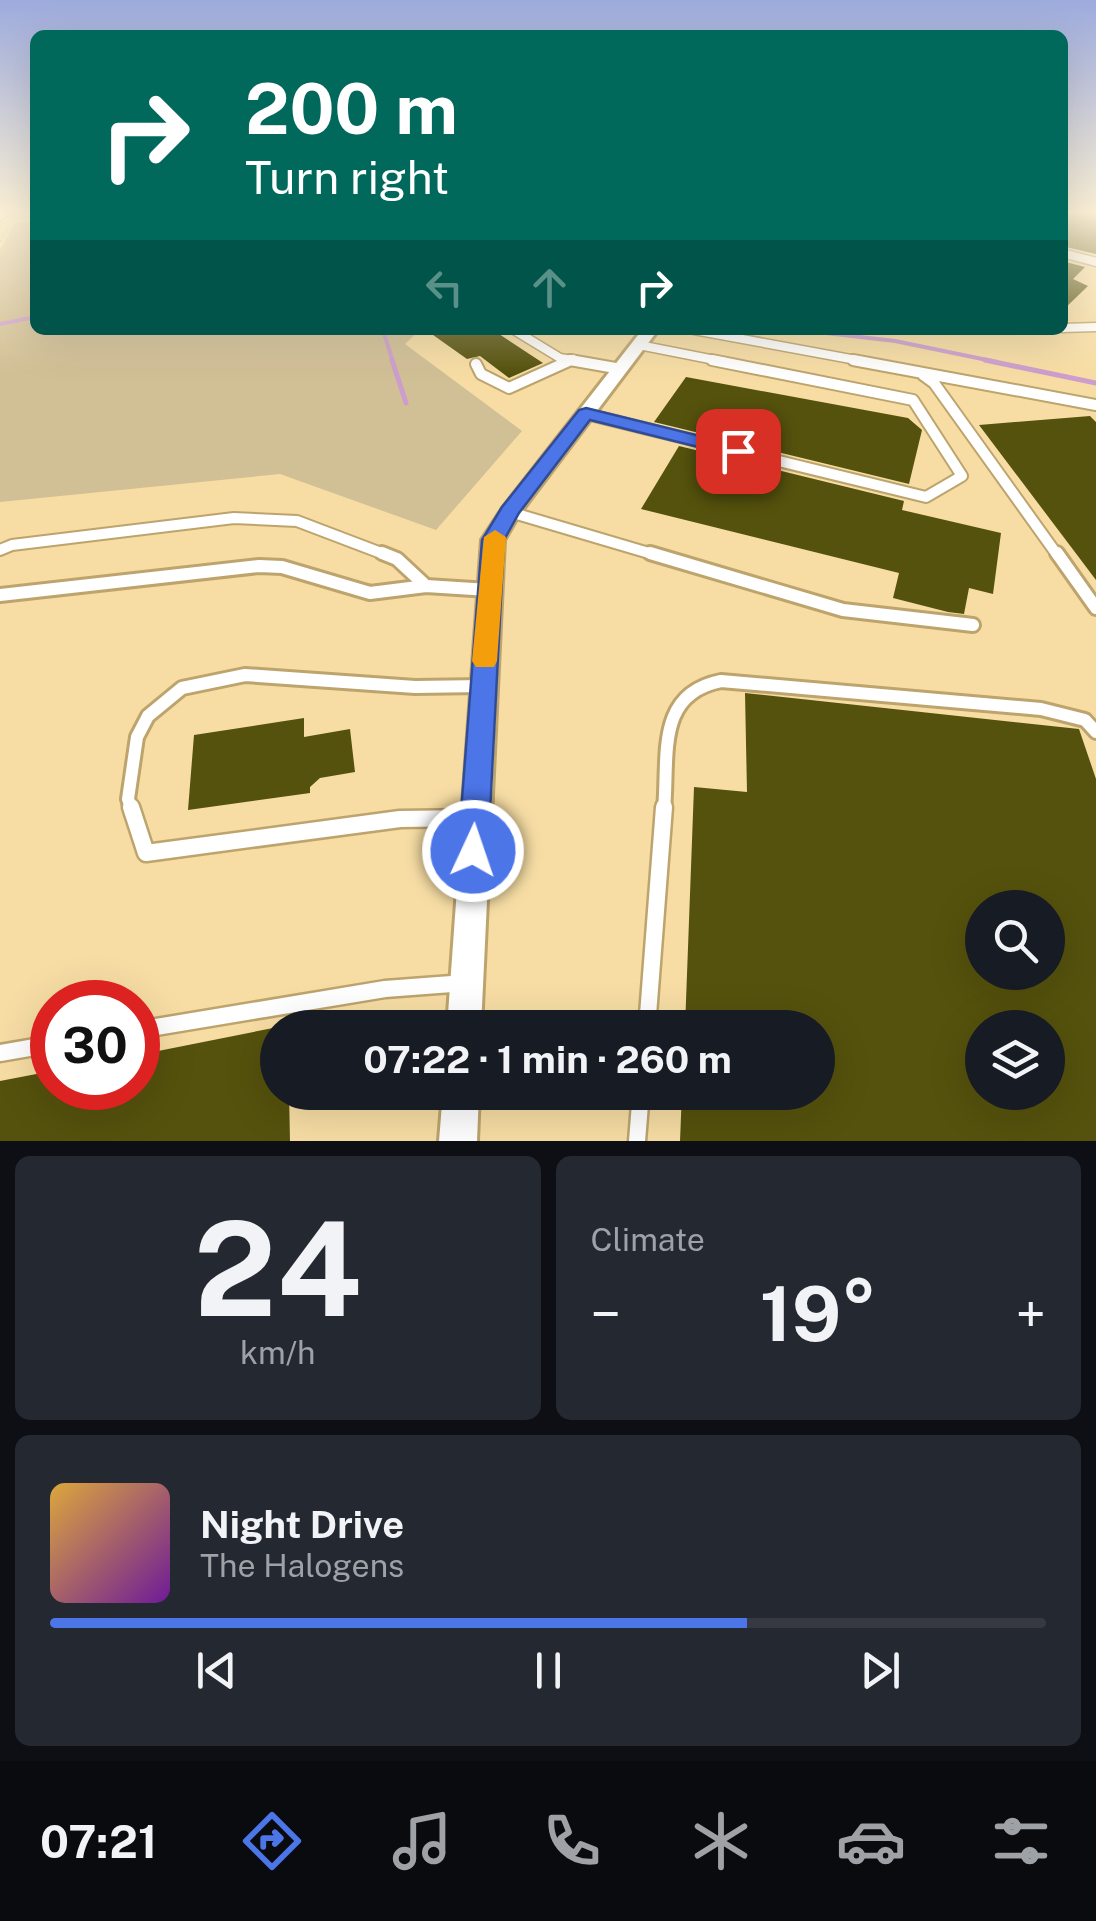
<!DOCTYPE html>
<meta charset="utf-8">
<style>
body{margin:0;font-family:"Public Sans",sans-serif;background:#242831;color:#f1f3f6;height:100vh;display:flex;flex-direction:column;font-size:38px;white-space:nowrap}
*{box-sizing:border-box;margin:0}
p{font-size:32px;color:#9ea1a6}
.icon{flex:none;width:55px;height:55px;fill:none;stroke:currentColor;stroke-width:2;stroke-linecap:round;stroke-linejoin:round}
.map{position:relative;height:1141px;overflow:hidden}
.details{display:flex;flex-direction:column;gap:15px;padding:15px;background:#0d0f14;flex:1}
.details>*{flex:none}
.guide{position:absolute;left:30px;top:30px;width:1038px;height:305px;border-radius:15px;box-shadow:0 10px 40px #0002;background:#00695c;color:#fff;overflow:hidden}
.buttons{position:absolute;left:965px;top:890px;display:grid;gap:20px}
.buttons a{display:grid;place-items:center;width:100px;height:100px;border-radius:50%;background:#171b24;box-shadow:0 10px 40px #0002;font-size:50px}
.speed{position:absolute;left:30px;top:980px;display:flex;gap:20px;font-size:50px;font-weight:700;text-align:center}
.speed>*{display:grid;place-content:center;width:130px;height:130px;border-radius:50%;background:#171b24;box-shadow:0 10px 40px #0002;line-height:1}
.speed .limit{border:15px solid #d22;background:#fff;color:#111}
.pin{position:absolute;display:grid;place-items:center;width:85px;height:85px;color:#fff;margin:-42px;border-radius:20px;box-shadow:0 5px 15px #0006}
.me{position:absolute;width:110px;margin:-55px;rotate:3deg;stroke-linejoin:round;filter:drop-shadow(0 0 8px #0008)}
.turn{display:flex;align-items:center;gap:35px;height:210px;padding:0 50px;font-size:45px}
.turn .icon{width:130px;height:130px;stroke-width:2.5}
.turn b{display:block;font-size:70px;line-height:85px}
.lanes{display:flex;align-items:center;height:95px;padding:0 50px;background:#0003;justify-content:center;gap:50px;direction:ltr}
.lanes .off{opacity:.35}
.big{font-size:75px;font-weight:700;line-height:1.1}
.details .widget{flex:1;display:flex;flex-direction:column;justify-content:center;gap:15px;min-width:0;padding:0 35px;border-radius:15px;background:#242831}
.details .dial{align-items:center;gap:0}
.dial b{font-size:130px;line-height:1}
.song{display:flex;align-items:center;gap:30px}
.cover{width:120px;height:120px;border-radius:15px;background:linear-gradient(135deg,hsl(40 70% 55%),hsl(280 70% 35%))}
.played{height:10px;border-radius:5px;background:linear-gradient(90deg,#4c75e8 70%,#363941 70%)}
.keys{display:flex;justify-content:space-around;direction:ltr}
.heat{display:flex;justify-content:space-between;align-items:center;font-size:55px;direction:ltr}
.details .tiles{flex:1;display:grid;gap:15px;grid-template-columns:1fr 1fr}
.widget:last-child{grid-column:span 2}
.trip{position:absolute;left:260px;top:1010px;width:575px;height:100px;border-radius:50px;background:#171b24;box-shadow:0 10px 40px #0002;font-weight:700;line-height:100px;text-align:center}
.menu{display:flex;height:160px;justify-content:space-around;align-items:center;background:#090b0e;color:#9ea1a6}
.menu .icon{width:70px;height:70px}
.menu .selected{color:#4c75e8}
.menu b{font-size:45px;color:#f1f3f6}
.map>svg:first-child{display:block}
.green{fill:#d1bf95}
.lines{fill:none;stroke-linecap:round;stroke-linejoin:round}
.stream-far1{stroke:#cd9ecd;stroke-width:4}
.stream{stroke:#cd9ecd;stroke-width:5}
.building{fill:#55520d;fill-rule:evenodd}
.service-far3-casing{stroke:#bda46d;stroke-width:11}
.service-far2-casing{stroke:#bda46d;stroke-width:14}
.service-far1-casing{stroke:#bda46d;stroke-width:18}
.service-casing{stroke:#bda46d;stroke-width:21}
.minor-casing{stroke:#bda46d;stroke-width:6}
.tertiary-casing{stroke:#bda46d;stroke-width:4}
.path{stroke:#b19d70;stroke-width:2.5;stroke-dasharray:1 5;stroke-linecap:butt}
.service-far3{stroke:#fff;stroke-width:8}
.service-far2{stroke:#fff;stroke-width:10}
.service-far1{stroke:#fff;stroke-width:12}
.service{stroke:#fff;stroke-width:16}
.minor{fill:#fff;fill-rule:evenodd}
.tertiary{fill:#fff;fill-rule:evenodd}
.route{fill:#4c75e8;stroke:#314c97;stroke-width:2.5}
.slow{fill:#f59e0b}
</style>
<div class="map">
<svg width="1096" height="1141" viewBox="0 0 1096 1141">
<rect width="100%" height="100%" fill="#f7dda4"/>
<path class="green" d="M 35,221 L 35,330 L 420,330 L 405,344 L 522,431 L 436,530 L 280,474 L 0,502 L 0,250 L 15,223 Z"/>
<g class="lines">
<path class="stream-far1" d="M 0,324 L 35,317
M 383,330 L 393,362
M 800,330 L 895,341 L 997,362"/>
<path class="stream" d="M 392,360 L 406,403
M 985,360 L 1096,383"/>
</g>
<path class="building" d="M 1062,213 L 1096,213 L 1096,254 L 1062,246 Z
M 1062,261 L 1085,267 L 1073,279 L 1088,286 L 1062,311 Z
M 426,330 L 493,330 L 543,363 L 509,378 L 480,356 L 467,359 Z
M 686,377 L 908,418 L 922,430 L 909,484 L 654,422 Z
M 1090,416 L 1096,422 L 1096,580 L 979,425 Z
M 679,446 L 904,501 L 902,510 L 1001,533 L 993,594 L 969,588 L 964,614 L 948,612 L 893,598 L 899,573 L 641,509 Z
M 745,693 L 1079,729 L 1096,779 L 1096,1141 L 680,1141 L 682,1092 L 818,1092 L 818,1028 L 685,1028 L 694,787 L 747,792 ZM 982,908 L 1048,908 L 1048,972 L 982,972 ZM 982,1028 L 1048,1028 L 1048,1092 L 982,1092 Z
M 304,718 L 304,737 L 350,729 L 355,772 L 320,778 L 310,787 L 310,793 L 188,810 L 194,735 Z
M 278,1027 L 278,1092 L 289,1092 L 290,1141 L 0,1141 L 0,1081 L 52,1071 L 52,1088 L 138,1088 L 138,1055 Z"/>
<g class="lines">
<defs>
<path id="service-far3" d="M 1062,253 L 1096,262
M 1062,328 L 1096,327
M 514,330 L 560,358 L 584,362
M 694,330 L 867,362
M 639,345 L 725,362
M 566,362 L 573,359"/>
<path id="service-far2" d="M 570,360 L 621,369
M 853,360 L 1096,405
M 476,364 L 481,374 L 509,388 L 571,360
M 923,375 L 934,383 L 1058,556
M 586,414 L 926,497 L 962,476 L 913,400 L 712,360
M 510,512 L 659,556
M 0,550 L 12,545 L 234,518 L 297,521 L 389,556"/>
<path id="service-far1" d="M 382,553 L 397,559 L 426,586
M 650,553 L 843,610 L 973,625
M 1057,553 L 1096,608
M 0,595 L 259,566 L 282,567 L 370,593 L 426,586 L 489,590
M 132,810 L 128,799 L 137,737 L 148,716 L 182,688 L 245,675 L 415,687 L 483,686
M 664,810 C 669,756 655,694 721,681 L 1041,709 L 1085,720 L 1096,732"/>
<path id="service" d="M 131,807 L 146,853 L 400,819 L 474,818
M 647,1028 L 664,807
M 138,1030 L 385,989 L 465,983
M 0,1053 L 52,1044
M 637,1141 L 641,1092"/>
<path id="minor" d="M 642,330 L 658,330 L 519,514 L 504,540 L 481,1028 L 447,1028 L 482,540 L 503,508 Z
M 443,1092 L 479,1092 L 477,1141 L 439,1141 Z"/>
<path id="tertiary" d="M 0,213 L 9,213 L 0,221 Z"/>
</defs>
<use href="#service-far3" class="service-far3-casing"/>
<use href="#service-far2" class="service-far2-casing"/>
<use href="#service-far1" class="service-far1-casing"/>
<use href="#service" class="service-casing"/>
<use href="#minor" class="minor-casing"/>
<use href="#tertiary" class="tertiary-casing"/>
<path class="path" d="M 0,241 L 8,228"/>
<use href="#service-far3" class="service-far3"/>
<use href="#service-far2" class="service-far2"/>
<use href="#service-far1" class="service-far1"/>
<use href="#service" class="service"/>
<use href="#minor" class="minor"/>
<use href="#tertiary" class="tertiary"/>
</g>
<linearGradient id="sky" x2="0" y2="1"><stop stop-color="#9dabdd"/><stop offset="0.57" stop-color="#fbf0d6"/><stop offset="1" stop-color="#fbf0d6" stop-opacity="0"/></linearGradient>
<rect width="1096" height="373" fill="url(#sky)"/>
<path class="route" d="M 586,408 L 745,447 L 748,451 L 738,457 L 590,420 L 519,513 L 504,540 L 488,851 L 484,860 L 473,864 L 462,860 L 458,851 L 482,540 L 502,507 L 579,410 Z"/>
<path class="slow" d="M 495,530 L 506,537 L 497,661 L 494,667 L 476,667 L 472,661 L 484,537 Z"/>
</svg>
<div class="buttons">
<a><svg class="icon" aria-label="search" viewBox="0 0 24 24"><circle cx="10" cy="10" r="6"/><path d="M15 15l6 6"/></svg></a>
<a><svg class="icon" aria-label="layers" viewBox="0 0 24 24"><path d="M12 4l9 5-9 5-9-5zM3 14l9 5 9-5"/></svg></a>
</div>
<div class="speed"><div class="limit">30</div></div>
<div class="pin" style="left:738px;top:451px;background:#d93025"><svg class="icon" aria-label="arrive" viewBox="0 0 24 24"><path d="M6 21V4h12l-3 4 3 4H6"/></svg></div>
<svg class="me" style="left:473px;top:851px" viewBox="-20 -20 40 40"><circle r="17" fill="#4c75e8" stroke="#fff" stroke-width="3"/><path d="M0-11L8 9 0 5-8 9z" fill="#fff"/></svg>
<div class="trip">07:22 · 1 min · 260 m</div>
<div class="guide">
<div class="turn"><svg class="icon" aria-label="right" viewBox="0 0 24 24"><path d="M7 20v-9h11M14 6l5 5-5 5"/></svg><div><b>200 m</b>Turn right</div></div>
<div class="lanes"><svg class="icon off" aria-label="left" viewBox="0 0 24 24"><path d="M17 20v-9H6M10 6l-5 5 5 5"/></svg><svg class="icon off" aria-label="ahead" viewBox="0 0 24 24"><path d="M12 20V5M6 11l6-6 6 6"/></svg><svg class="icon" aria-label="right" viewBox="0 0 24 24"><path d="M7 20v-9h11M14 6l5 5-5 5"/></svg></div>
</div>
</div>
<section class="details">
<div class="tiles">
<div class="widget dial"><b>24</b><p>km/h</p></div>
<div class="widget"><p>Climate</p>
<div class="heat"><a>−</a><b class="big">19°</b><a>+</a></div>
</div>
<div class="widget">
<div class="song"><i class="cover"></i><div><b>Night Drive</b><p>The Halogens</p></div></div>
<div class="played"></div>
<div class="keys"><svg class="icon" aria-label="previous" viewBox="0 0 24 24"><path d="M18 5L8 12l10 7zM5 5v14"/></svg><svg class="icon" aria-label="pause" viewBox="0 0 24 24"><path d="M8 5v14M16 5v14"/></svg><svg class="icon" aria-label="next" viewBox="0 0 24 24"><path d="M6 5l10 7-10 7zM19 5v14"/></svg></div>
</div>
</div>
</section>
<nav class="menu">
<b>07:21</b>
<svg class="icon selected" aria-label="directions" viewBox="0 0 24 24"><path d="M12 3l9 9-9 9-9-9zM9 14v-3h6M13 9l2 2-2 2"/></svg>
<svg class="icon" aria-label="music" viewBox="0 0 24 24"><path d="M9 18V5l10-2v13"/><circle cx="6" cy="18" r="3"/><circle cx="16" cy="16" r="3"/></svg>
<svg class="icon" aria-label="phone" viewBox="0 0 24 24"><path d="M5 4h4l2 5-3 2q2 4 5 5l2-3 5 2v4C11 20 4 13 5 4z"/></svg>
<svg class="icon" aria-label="climate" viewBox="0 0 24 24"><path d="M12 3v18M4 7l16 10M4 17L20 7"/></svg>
<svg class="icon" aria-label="car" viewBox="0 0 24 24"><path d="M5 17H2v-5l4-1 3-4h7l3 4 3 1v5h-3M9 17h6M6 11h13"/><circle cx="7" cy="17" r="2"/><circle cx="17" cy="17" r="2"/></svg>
<svg class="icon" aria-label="filters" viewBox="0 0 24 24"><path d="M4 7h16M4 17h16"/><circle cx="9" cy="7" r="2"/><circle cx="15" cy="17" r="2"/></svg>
</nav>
